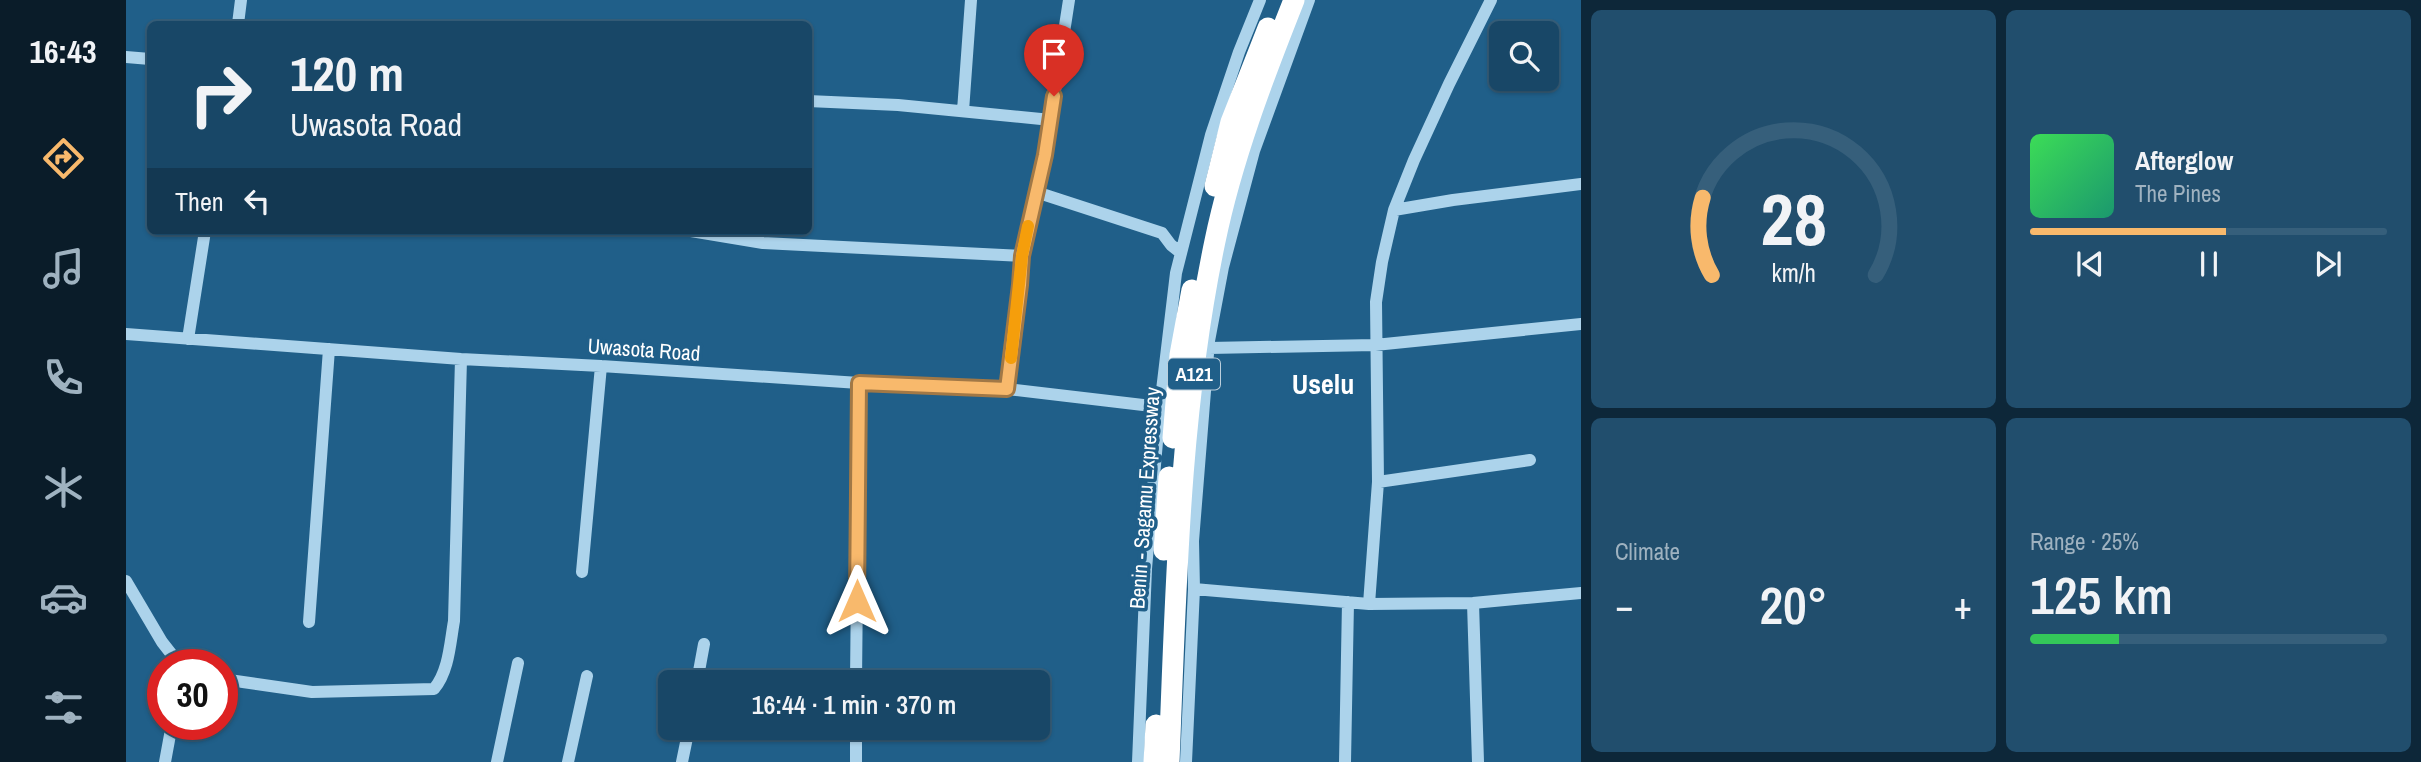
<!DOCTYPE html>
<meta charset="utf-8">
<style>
body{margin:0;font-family:"Archivo Narrow",sans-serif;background:#214e6d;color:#f1f3f6;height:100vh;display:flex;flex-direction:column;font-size:26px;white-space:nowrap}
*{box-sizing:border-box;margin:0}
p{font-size:23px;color:#9fb2c0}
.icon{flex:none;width:38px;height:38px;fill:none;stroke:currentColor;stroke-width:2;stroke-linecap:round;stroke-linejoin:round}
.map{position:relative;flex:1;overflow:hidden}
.drawer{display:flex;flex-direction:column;gap:10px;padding:10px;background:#0d2739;width:840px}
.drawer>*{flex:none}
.hud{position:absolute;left:21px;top:21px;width:665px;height:214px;border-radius:10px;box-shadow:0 2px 5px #0004,0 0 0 2px #365f7b;background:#184767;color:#f1f3f6;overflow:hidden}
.tools{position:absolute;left:1363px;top:21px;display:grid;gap:14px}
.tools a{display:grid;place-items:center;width:70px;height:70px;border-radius:10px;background:#184767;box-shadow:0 2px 5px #0004,0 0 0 2px #365f7b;font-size:35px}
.speed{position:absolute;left:21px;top:649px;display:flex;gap:14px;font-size:35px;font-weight:700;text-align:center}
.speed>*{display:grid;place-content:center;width:91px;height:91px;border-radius:50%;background:#184767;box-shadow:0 2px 5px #0004,0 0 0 2px #365f7b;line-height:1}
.speed .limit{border:10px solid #d22;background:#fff;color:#111}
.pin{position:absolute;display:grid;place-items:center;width:60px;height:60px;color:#fff;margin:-72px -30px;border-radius:50% 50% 50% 0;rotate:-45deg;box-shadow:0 0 7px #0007}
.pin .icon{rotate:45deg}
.me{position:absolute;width:77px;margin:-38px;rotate:0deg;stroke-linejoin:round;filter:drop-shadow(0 0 5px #0008)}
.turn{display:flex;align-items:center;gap:24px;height:147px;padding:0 28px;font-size:32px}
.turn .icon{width:91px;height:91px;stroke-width:2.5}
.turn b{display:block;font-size:49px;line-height:60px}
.then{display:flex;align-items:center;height:66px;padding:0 28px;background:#0003;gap:14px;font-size:26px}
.big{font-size:52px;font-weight:600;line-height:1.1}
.drawer .card{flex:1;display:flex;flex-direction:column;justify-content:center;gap:10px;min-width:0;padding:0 24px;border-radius:10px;background:#214e6d}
.drawer .dial{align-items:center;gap:0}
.dial svg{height:182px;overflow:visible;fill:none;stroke:#365f7b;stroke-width:7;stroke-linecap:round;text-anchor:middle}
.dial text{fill:#f1f3f6;stroke:none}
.song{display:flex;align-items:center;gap:21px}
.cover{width:84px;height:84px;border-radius:10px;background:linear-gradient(135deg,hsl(130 70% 55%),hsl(160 70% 35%))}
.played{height:7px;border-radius:4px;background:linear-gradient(90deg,#f8b96c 55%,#365f7b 55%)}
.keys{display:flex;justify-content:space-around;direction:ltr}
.heat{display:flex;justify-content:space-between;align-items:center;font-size:38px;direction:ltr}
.charge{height:10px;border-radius:5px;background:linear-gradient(90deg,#34c759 25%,#365f7b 0)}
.drawer .tiles{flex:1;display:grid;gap:10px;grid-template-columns:repeat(2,1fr)}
.trip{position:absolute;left:532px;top:670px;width:392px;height:70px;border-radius:10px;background:#184767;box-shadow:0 2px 5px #0004,0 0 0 2px #365f7b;font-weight:600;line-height:70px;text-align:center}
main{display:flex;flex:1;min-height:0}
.tab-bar{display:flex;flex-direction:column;width:126px;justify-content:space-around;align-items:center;background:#0a1c29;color:#9fb2c0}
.tab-bar .icon{width:49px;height:49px}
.tab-bar .selected{color:#f8b96c}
.tab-bar b{font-size:32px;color:#f1f3f6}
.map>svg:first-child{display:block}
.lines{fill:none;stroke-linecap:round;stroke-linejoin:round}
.minor{stroke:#acd3eb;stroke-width:12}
.highway{stroke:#fff;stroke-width:21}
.route-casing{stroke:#a17846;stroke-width:18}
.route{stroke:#f8b96c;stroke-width:12}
.slow{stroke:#f59e0b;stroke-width:12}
.labels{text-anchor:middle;stroke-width:7;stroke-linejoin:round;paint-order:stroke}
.shield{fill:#205f89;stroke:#bccfdc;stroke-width:2}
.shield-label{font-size:19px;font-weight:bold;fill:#fff}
.street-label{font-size:21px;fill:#fff;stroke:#205f89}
.district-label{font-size:28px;font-weight:bold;fill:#fff;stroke:#205f89}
</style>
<main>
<nav class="tab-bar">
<b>16:43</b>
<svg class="icon selected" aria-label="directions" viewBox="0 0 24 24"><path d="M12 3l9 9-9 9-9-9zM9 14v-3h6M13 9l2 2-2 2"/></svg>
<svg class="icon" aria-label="music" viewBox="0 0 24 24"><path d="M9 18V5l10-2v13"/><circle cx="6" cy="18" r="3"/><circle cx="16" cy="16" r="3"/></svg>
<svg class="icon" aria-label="phone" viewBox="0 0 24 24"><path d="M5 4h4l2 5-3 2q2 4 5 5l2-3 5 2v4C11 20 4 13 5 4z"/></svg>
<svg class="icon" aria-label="climate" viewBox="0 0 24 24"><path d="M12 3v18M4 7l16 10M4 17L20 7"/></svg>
<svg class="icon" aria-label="car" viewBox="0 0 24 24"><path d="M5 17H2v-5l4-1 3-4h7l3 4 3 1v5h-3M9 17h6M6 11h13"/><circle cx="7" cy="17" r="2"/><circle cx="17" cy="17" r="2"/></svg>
<svg class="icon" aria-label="filters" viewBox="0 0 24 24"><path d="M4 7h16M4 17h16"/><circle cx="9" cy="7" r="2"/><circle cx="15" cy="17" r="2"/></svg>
</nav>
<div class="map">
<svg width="1455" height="762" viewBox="0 0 1455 762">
<rect width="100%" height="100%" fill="#205f89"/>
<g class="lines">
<path class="minor" d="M 112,24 L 115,0
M 0,57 L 24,59
M 682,101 L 772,105 L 925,120
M 837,111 L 845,0
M 910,192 L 1036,233 L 1045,245 L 1055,253
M 1268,210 L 1327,200 L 1455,184
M 565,231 L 637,243 L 896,256
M 0,334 L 335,359 L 475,366 L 733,383 L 881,389 L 1034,407
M 62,339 L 79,231
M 1083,348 L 1249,345 L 1455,324
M 881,389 L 894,285 L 896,256 L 919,155 L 943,0
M 1252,482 L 1404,460
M 456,572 L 475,366
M 0,581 L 36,642 L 54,665
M 1068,589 L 1243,604 L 1347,603 L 1455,593
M 1347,603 L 1352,762
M 1243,604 L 1252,482 L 1250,302 L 1256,262 L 1268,210 L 1288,160 L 1323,84 L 1365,0
M 183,622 L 203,349
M 96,679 L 186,692 L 308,689 C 323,671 324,643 328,621 L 335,359
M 571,682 L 578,644
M 730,682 L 733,383
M 730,728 L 730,762
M 39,762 L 46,724
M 371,762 L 392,663
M 442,762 L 461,676
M 556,762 L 563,728
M 1012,762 L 1020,569 L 1034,407 L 1050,273 L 1085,135 L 1113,52 L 1134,0
M 1060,762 L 1068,589 L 1067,541 L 1083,341 L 1097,267 L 1128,151 L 1183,0
M 1219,762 L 1222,602"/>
<path class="highway" d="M 1089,186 L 1105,122 L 1142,28
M 1047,438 L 1054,355 L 1066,290
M 1038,550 L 1043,477
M 1028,762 L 1030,725
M 1043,762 C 1050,588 1053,412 1089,241 C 1106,159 1137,78 1168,0"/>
</g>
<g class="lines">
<defs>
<path id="route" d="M 731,601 L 733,383 L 881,389 L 894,285 L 896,256 L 919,155 L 928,96"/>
</defs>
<use href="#route" class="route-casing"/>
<use href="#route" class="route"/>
<path class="slow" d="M 885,358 L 896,256 L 902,226"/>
</g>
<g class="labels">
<rect class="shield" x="1042" y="358.5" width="52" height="31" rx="5"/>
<g class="shield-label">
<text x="1068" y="381">A121</text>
</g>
<g class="street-label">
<text transform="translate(518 350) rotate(4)" y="7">Uwasota Road</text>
<text transform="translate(1019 498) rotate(-86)" y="7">Benin - Sagamu Expressway</text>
</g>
<g class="district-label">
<text x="1197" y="394">Uselu</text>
</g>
</g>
</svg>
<div class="tools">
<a><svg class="icon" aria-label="search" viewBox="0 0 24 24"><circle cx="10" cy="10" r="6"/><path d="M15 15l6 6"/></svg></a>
</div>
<div class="speed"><div class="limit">30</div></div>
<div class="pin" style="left:928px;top:96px;background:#d93025"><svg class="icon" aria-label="arrive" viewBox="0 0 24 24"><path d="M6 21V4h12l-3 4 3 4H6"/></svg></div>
<svg class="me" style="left:731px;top:601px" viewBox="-20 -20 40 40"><path d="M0-17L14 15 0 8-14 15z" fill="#f8b96c" stroke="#fff" stroke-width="4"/></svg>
<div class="trip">16:44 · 1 min · 370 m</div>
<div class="hud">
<div class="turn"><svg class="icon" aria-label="right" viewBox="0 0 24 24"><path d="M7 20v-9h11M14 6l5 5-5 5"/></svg><div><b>120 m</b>Uwasota Road</div></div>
<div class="then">Then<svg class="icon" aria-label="left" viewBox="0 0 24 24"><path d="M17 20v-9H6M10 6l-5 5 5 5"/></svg></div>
</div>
</div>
<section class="drawer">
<div class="tiles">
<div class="card dial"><svg viewBox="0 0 100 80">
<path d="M14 69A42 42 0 1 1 86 69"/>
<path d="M14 69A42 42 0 0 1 10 35" stroke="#f8b96c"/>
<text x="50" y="56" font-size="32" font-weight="700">28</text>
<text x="50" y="72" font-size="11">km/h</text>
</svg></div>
<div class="card">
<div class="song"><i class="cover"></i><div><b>Afterglow</b><p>The Pines</p></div></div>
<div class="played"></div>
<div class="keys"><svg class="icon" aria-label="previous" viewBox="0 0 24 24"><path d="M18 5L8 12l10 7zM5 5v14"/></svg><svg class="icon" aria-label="pause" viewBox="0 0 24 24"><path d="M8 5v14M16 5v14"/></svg><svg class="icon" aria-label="next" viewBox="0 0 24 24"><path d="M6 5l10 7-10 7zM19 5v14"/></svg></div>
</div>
<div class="card"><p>Climate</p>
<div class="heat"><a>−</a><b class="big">20°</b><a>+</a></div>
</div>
<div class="card"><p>Range · 25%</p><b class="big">125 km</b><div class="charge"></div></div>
</div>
</section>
</main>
